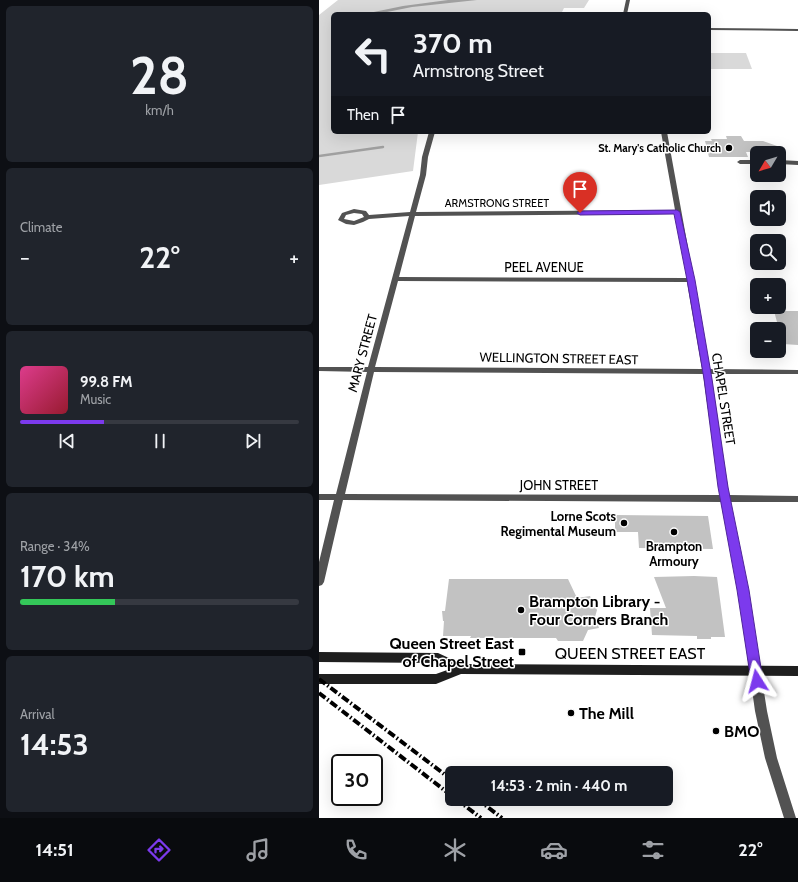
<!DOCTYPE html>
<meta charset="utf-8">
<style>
body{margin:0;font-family:Cabin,sans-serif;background:#20242c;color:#f1f3f6;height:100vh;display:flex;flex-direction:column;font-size:15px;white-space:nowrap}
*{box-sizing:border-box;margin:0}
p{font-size:13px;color:#9ea1a6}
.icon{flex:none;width:22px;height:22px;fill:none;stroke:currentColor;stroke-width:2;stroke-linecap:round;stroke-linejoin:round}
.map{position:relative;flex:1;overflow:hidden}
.panel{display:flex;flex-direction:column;gap:6px;padding:6px;background:#0d0f14;width:319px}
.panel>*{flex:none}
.hud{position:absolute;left:12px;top:12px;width:380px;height:122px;border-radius:6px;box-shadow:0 4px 16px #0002;background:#171b24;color:#f1f3f6;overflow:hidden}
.needle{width:26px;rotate:232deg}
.controls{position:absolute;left:431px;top:146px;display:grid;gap:8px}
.controls a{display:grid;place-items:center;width:36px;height:36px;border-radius:6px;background:#171b24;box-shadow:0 4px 16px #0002;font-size:20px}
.speed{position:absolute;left:12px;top:754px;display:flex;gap:8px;font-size:20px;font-weight:700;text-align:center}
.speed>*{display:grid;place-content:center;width:52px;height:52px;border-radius:50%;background:#171b24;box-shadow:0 4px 16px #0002;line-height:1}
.speed .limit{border:2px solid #111;border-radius:6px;background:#fff;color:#111}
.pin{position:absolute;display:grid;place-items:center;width:34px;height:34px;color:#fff;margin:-41px -17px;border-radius:50% 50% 50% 0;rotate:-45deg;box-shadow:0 0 4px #0007}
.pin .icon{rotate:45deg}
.me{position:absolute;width:44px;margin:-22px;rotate:351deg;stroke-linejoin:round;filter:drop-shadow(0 0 3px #0008)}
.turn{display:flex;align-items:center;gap:14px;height:84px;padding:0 16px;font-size:18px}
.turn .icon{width:52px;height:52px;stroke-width:2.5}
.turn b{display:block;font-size:28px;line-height:34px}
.then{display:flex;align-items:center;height:38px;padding:0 16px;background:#0003;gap:8px;font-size:15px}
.big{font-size:30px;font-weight:800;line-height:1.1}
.panel .tile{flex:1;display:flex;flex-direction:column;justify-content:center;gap:6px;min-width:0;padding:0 14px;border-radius:6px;background:#20242c}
.panel .dial{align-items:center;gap:0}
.dial b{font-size:52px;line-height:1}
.song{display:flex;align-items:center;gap:12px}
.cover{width:48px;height:48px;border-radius:6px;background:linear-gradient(135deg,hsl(330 70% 55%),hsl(350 70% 35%))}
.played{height:4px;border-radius:2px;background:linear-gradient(90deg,#7c3aed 30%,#363941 30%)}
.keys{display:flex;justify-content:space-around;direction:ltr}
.heat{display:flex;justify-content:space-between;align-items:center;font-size:22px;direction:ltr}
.charge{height:6px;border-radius:3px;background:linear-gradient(90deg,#34c759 34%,#363941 0)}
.trip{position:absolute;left:126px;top:766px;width:228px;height:40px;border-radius:6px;background:#171b24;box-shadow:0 4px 16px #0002;font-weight:800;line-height:40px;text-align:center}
.dock{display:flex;height:64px;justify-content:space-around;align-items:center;background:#090b0e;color:#9ea1a6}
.dock .icon{width:28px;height:28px}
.dock .current{color:#7c3aed}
.dock b{font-size:18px;color:#f1f3f6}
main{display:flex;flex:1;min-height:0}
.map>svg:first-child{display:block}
.green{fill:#d9d9d9}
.water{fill:#a0a0a0}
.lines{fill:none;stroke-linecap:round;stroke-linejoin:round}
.stream{stroke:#a0a0a0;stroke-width:2.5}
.building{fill:#c2c2c2}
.street{fill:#525252;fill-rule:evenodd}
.secondary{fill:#1f1f1f;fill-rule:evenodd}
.rail{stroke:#000;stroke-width:4;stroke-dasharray:8 2.5 1.5 2.5;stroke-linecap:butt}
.route{fill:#7c3aed;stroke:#51269a}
.poi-dot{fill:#000;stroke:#fff;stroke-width:1.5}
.labels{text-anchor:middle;stroke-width:3;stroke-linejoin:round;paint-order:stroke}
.far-poi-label{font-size:11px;font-weight:bold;fill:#000;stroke:#fff;text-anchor:end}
.far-street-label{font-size:11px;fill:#000;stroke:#fff}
.street-label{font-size:13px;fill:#000;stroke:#fff}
.poi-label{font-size:13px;font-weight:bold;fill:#000;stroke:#fff;text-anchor:end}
.near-poi-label{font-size:16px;font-weight:bold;fill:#000;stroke:#fff;text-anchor:start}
.near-street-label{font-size:16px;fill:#000;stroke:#fff}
</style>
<main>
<section class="panel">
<div class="tile dial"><b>28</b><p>km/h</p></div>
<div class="tile"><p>Climate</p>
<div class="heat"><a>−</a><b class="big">22°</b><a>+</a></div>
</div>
<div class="tile">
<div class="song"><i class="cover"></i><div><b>99.8 FM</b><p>Music</p></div></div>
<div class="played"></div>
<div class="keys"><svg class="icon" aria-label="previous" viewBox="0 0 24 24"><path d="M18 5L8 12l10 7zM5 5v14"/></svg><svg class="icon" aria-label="pause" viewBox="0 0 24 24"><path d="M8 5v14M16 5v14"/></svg><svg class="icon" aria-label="next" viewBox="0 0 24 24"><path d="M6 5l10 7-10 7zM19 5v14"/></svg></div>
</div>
<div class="tile"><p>Range · 34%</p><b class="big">170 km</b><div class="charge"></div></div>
<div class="tile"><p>Arrival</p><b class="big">14:53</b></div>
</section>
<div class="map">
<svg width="479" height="818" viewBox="0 0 479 818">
<rect width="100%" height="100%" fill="#fff"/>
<path class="green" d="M 19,0 L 270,0 L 265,8 L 245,8 L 242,14 L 14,14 L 14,132 L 99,132 L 94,171 L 0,185 L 0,15 Z
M 390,53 L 427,53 L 433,69 L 390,69 Z"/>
<path class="water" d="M 129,0 L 158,0 L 93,7 L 58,14 L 45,14 L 84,6 Z"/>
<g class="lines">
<path class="stream" d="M 0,156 L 64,147"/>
</g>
<path class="building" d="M 407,136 L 422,136 L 425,141 L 444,141 L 461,147 L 449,152 L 427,152 L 429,157 L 390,157 L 386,141 L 393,141 L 392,139 L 408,139 Z
M 455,311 L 479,311 L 479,345 L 464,344 Z
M 296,515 L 389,516 L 394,549 L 320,548 L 319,532 L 296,532 Z
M 375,576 L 398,577 L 406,637 L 392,637 L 392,639 L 378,639 L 378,636 L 333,635 L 331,608 L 347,608 L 335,577 Z
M 130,579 L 249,579 L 258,598 L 271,596 L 278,610 L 276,617 L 280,628 L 269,630 L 264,641 L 239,641 L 237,638 L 151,638 L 152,636 L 124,636 L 125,621 L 124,621 L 123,611 L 126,611 Z"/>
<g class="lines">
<path class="street" d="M 307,0 L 311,0 L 308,14 L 304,14 Z
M 390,28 L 479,29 L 479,31 L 390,30 Z
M 110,132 L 116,132 L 109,157 L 107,175 L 97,212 L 356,210 L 342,132 L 348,132 L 391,369 L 479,370 L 479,374 L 392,374 L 410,495 L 479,496 L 479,502 L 411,502 L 429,590 L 448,711 L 458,758 L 477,818 L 465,818 L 446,758 L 436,711 L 419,590 L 402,502 L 24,500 L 5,582 L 3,585 L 0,586 L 0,562 L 15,500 L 0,500 L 0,494 L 17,494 L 48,372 L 0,371 L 0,367 L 49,367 L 90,216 L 50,219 L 44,222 L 35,225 L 27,224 L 19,220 L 23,213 L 35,209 L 47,211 L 50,215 L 91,212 L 101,175 L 103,157 ZM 35,213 L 43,214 L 45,217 L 35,221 L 25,219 L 27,215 ZM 357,214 L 368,278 L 80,277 L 96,216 ZM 79,281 L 368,282 L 383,369 L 56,367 ZM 55,372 L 384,374 L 401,495 L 26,494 Z
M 438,160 L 438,164 L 421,164 L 418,162 L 421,160 Z
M 460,160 L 479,161 L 479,165 L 460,164 Z"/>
<path class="secondary" d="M 0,652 L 119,653 L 143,664 L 479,666 L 479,676 L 142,674 L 117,684 L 0,684 L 0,674 L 117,674 L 131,669 L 118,663 L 0,662 Z"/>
<path class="rail" d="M 0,679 L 133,780
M 0,693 L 133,796
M 137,799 L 162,818
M 158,799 L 183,818"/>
</g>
<path class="route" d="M 358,210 L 361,212 L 376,280 L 393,379 L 409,487 L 430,590 L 444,681 L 442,685 L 438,686 L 434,685 L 432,681 L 418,590 L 399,487 L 385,379 L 368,280 L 355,214 L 261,215 L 258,213 L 261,211 Z"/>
<g class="poi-dot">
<circle cx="410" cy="148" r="4"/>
<circle cx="305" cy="523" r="4"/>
<circle cx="355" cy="532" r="4"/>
<circle cx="202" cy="610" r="4"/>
<rect x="199" y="648" width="8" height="8" rx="2"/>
<circle cx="252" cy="713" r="4"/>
<circle cx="397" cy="731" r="4"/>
</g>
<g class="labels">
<g class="far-poi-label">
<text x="402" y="152">St. Mary's Catholic Church</text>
</g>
<g class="far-street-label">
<text x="178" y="207">ARMSTRONG STREET</text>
</g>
<g class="street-label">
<text x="225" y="272">PEEL AVENUE</text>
<text transform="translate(43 353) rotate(-75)" y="5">MARY STREET</text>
<text transform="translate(240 358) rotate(1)" y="5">WELLINGTON STREET EAST</text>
<text transform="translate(405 399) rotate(81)" y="5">CHAPEL STREET</text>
<text x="240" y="490">JOHN STREET</text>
</g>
<g class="poi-label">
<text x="297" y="521">Lorne Scots<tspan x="297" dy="15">Regimental Museum</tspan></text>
<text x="355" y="551" text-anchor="middle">Brampton<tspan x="355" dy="15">Armoury</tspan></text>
</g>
<g class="near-poi-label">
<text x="210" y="607">Brampton Library -<tspan x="210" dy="18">Four Corners Branch</tspan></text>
<text x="195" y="649" text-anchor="end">Queen Street East<tspan x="195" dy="18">of Chapel Street</tspan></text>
<text x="260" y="719">The Mill</text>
<text x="405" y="737">BMO</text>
</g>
<g class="near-street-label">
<text x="311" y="659">QUEEN STREET EAST</text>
</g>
</g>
</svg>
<div class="controls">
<a><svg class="needle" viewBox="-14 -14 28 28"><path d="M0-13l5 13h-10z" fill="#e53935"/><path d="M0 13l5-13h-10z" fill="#9ea1a6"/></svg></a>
<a><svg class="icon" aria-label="sound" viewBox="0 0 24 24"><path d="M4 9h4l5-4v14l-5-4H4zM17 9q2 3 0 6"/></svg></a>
<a><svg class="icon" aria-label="search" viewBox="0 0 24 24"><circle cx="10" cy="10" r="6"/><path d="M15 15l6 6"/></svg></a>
<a>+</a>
<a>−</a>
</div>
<div class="speed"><div class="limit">30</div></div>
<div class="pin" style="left:261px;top:213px;background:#d93025"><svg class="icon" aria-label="arrive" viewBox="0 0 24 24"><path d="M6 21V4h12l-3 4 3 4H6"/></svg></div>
<svg class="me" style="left:438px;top:681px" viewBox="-20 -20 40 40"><path d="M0-17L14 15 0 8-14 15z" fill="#7c3aed" stroke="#fff" stroke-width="4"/></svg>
<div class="trip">14:53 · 2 min · 440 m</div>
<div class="hud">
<div class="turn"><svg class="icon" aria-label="left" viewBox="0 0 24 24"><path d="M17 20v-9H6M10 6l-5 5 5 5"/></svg><div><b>370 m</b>Armstrong Street</div></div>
<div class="then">Then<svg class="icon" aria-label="arrive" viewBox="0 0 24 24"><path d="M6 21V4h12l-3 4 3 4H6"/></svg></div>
</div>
</div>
</main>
<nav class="dock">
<b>14:51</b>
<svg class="icon current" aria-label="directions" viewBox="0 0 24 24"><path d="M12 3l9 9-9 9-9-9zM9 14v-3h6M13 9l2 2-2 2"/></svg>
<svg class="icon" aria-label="music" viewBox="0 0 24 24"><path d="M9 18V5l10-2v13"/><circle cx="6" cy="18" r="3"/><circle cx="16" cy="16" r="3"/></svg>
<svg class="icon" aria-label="phone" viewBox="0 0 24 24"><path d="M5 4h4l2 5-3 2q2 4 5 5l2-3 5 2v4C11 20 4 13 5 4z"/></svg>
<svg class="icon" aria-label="climate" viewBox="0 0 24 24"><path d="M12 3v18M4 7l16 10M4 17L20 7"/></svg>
<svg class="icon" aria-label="car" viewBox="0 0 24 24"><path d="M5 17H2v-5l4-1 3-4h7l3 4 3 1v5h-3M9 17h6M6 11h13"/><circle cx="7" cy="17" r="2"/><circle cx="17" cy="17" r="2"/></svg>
<svg class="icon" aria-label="filters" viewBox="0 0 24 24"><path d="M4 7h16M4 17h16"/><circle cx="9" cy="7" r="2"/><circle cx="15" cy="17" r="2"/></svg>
<b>22°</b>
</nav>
